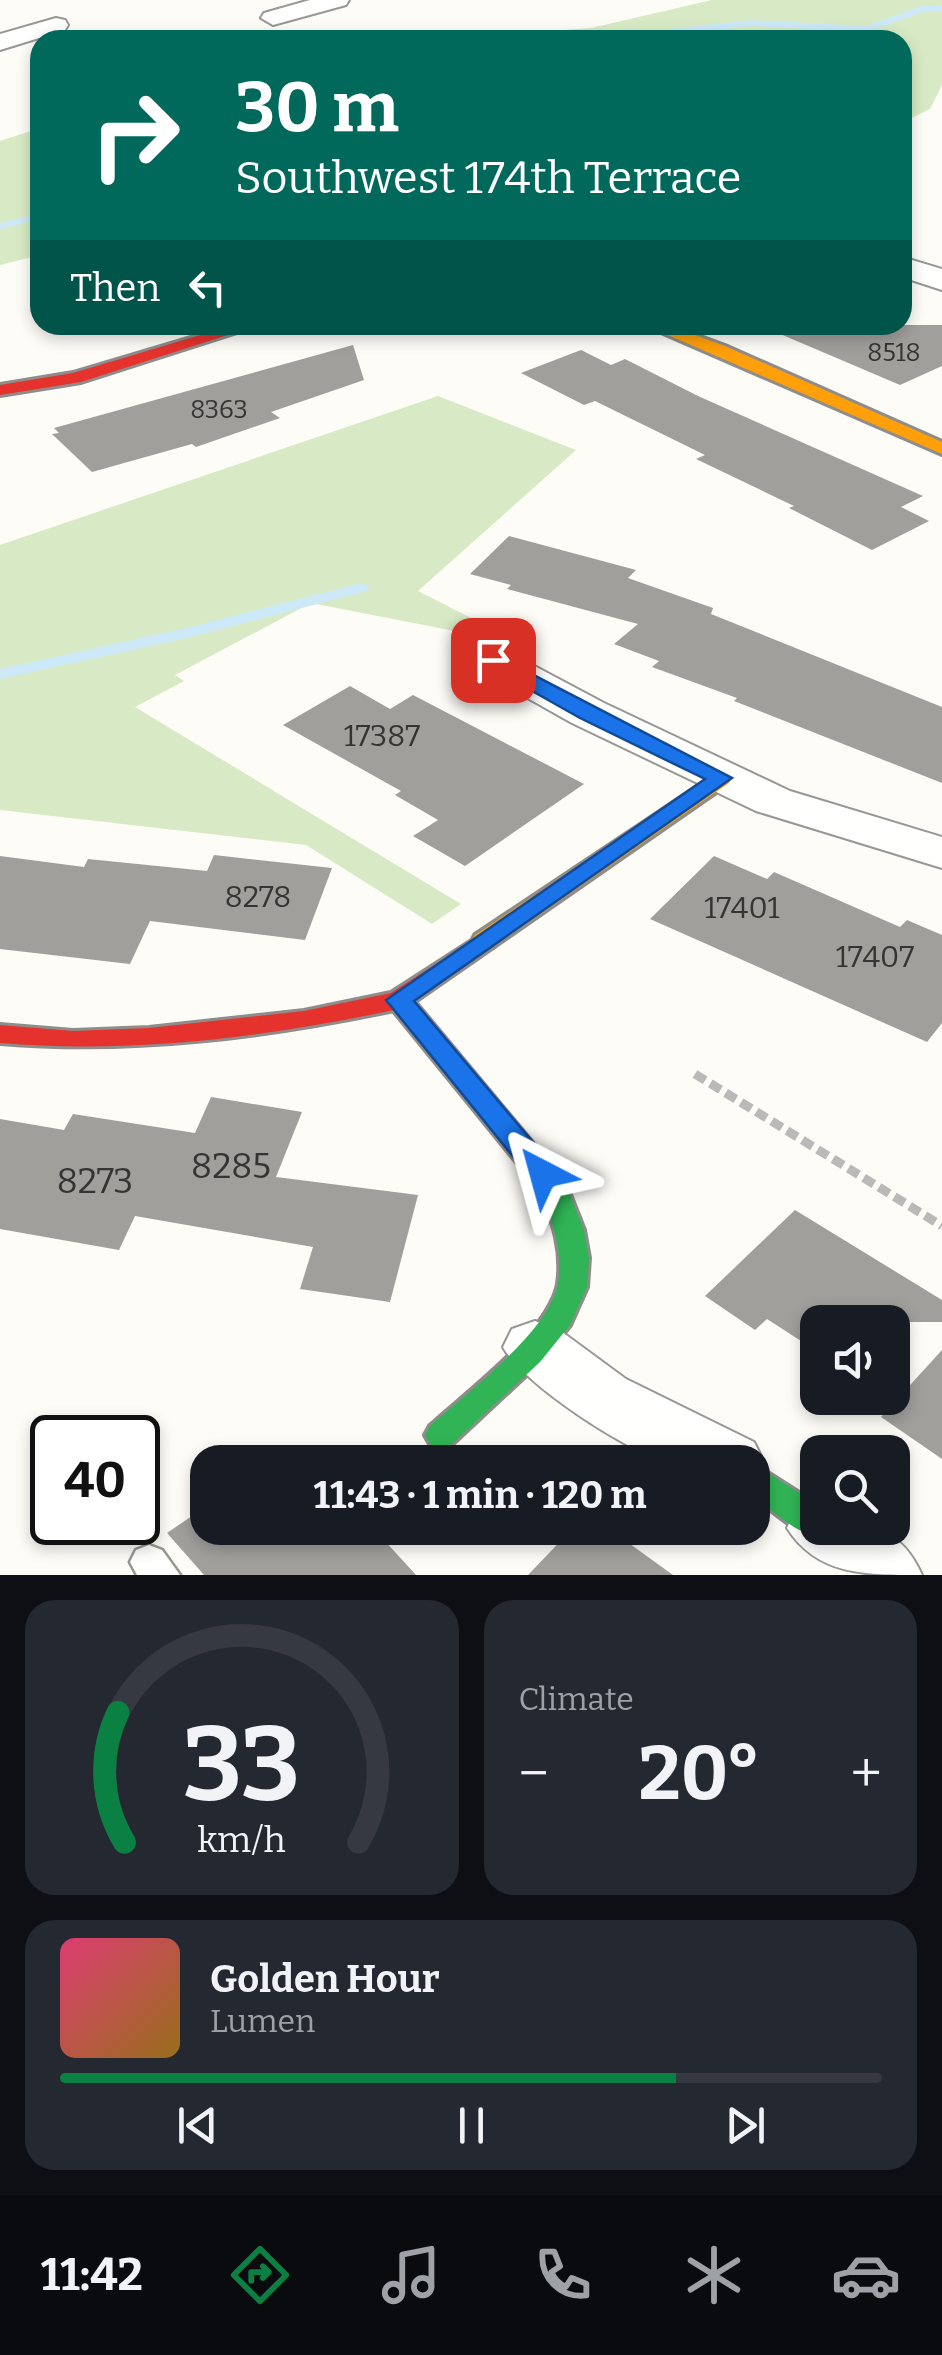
<!DOCTYPE html>
<meta charset="utf-8">
<style>
body{margin:0;font-family:Bitter,serif;background:#242831;color:#f1f3f6;height:100vh;display:flex;flex-direction:column;font-size:38px;white-space:nowrap}
*{box-sizing:border-box;margin:0}
p{font-size:32px;color:#9ea1a6}
.icon{flex:none;width:55px;height:55px;fill:none;stroke:currentColor;stroke-width:2;stroke-linecap:round;stroke-linejoin:round}
.map{position:relative;height:1575px;overflow:hidden}
.details{display:flex;flex-direction:column;gap:25px;padding:25px;background:#0d0f14;flex:1}
.details>*{flex:none}
.hud{position:absolute;left:30px;top:30px;width:882px;height:305px;border-radius:30px;box-shadow:0 5px 15px #0003;background:#00695c;color:#fff;overflow:hidden}
.buttons{position:absolute;left:800px;top:1305px;display:grid;gap:20px}
.buttons a{display:grid;place-items:center;width:110px;height:110px;border-radius:20px;background:#171b24;box-shadow:0 5px 15px #0003;font-size:50px}
.speed{position:absolute;left:30px;top:1415px;display:flex;gap:20px;font-size:50px;font-weight:700;text-align:center}
.speed>*{display:grid;place-content:center;width:130px;height:130px;border-radius:50%;background:#171b24;box-shadow:0 5px 15px #0003;line-height:1}
.speed .limit{border:5px solid #111;border-radius:15px;background:#fff;color:#111}
.pin{position:absolute;display:grid;place-items:center;width:85px;height:85px;color:#fff;margin:-42px;border-radius:20px;box-shadow:0 5px 15px #0006}
.me{position:absolute;width:110px;margin:-55px;rotate:321deg;stroke-linejoin:round;filter:drop-shadow(0 0 8px #0008)}
.turn{display:flex;align-items:center;gap:35px;height:210px;padding:0 40px;font-size:45px}
.turn .icon{width:130px;height:130px;stroke-width:2.5}
.turn b{display:block;font-size:70px;line-height:85px}
.then{display:flex;align-items:center;height:95px;padding:0 40px;background:#0003;gap:20px;font-size:38px}
.big{font-size:75px;font-weight:700;line-height:1.1}
.details .widget{flex:1;display:flex;flex-direction:column;justify-content:center;gap:15px;min-width:0;padding:0 35px;border-radius:30px;background:#242831}
.details .dial{align-items:center;gap:0}
.dial svg{height:260px;overflow:visible;fill:none;stroke:#363941;stroke-width:7;stroke-linecap:round;text-anchor:middle}
.dial text{fill:#f1f3f6;stroke:none}
.song{display:flex;align-items:center;gap:30px}
.cover{width:120px;height:120px;border-radius:15px;background:linear-gradient(135deg,hsl(340 70% 55%),hsl(40 70% 35%))}
.played{height:10px;border-radius:5px;background:linear-gradient(90deg,#0b8043 75%,#363941 75%)}
.keys{display:flex;justify-content:space-around;direction:ltr}
.heat{display:flex;justify-content:space-between;align-items:center;font-size:55px;direction:ltr}
.details .tiles{flex:1;display:grid;gap:25px;grid-template-columns:1fr 1fr}
.widget:last-child{grid-column:span 2}
.trip{position:absolute;left:190px;top:1445px;width:580px;height:100px;border-radius:30px;background:#171b24;box-shadow:0 5px 15px #0003;font-weight:700;line-height:100px;text-align:center}
.dock{display:flex;height:160px;justify-content:space-around;align-items:center;background:#090b0e;color:#9ea1a6}
.dock .icon{width:70px;height:70px}
.dock .on{color:#0b8043}
.dock b{font-size:45px;color:#f1f3f6}
.map>svg:first-child{display:block}
.forest{fill:#d8eac5}
.lines{fill:none;stroke-linecap:round;stroke-linejoin:round}
.stream{fill:#cde8f7;fill-rule:evenodd}
.building{fill:#a19f9c}
.lane-casing{stroke:#979795;stroke-width:5}
.street-casing{stroke:#979795;stroke-width:4}
.fast-casing{stroke:#8e8d8b;stroke-width:6}
.slow-casing{stroke:#8e8d8b;stroke-width:6}
.jam-casing{stroke:#8e8d8b;stroke-width:6}
.path{stroke:#b9b9b8;stroke-width:9;stroke-dasharray:12 6;stroke-linecap:butt}
.lane{fill:#fffffe;fill-rule:evenodd}
.street{fill:#fffffe;fill-rule:evenodd}
.fast{fill:#30b455;fill-rule:evenodd}
.slow{fill:#ff9f0a;fill-rule:evenodd}
.jam{fill:#e5322d;fill-rule:evenodd}
.route{fill:#1a73e8;stroke:#114b97;stroke-width:2.5}
.labels{text-anchor:middle;stroke-width:10;stroke-linejoin:round;paint-order:stroke}
.far-number-label{font-size:25px;fill:#353434}
.number-label{font-size:30px;fill:#353434}
.near-number-label{font-size:35px;fill:#353434}
</style>
<div class="map">
<svg width="942" height="1575" viewBox="0 0 942 1575">
<rect width="100%" height="100%" fill="#fdfcf7"/>
<path class="forest" d="M 712,0 L 942,0 L 942,85 L 930,109 L 903,122 L 902,40 L 430,40 L 591,28 Z
M 40,128 L 40,255 L 0,265 L 0,141 Z
M 438,396 L 576,450 L 418,591 L 493,629 L 485,637 L 311,603 L 175,675 L 184,681 L 135,707 L 461,904 L 432,924 L 306,845 L 0,810 L 0,545 Z"/>
<g class="lines">
<path class="stream" d="M 942,5 L 942,11 L 926,11 L 867,32 L 751,26 L 637,40 L 669,29 L 751,20 L 866,26 L 922,6 Z
M 40,213 L 40,219 L 0,229 L 0,223 Z
M 362,583 L 370,588 L 367,591 L 183,639 L 0,679 L 0,669 L 182,629 Z"/>
</g>
<path class="building" d="M 759,325 L 942,325 L 942,366 L 900,385 Z
M 353,345 L 364,380 L 271,412 L 280,418 L 196,447 L 192,444 L 92,472 L 52,434 L 59,433 L 54,428 Z
M 581,350 L 611,365 L 625,359 L 698,396 L 923,496 L 901,507 L 929,521 L 872,550 L 789,508 L 794,506 L 696,459 L 705,455 L 595,401 L 584,405 L 521,373 Z
M 509,536 L 636,570 L 628,578 L 713,608 L 711,614 L 942,707 L 942,783 L 734,701 L 737,698 L 652,667 L 659,661 L 614,644 L 638,624 L 507,589 L 511,585 L 470,574 Z
M 350,686 L 390,709 L 413,695 L 584,784 L 465,866 L 413,836 L 438,820 L 395,795 L 401,791 L 283,725 Z
M 214,855 L 332,868 L 305,940 L 150,921 L 130,964 L 0,949 L 0,856 L 84,867 L 88,859 L 207,871 Z
M 714,856 L 767,879 L 774,872 L 900,927 L 907,920 L 942,935 L 942,1023 L 927,1042 L 650,919 Z
M 211,1097 L 302,1112 L 276,1177 L 418,1195 L 390,1302 L 300,1289 L 313,1247 L 135,1216 L 119,1250 L 0,1229 L 0,1119 L 64,1130 L 73,1114 L 195,1133 Z
M 795,1210 L 942,1300 L 942,1322 L 818,1322 L 818,1352 L 767,1319 L 755,1330 L 705,1296 Z
M 942,1350 L 942,1459 L 881,1417 Z
M 208,1505 L 208,1528 L 373,1528 L 416,1575 L 204,1575 L 167,1533 Z
M 573,1528 L 608,1528 L 673,1575 L 528,1575 Z"/>
<g class="lines">
<defs>
<path id="lane" d="M 149,1545 L 162,1550 L 180,1575 L 137,1575 L 130,1562 L 136,1550 Z"/>
<path id="street" d="M 310,0 L 349,0 L 346,5 L 273,25 L 261,18 L 264,13 Z
M 56,18 L 65,20 L 68,25 L 65,30 L 0,50 L 0,34 Z
M 902,257 L 942,269 L 942,290 L 902,277 Z
M 493,648 L 508,652 L 604,703 L 790,791 L 942,837 L 942,868 L 756,811 L 572,723 L 478,670 L 471,661 L 478,652 Z
M 535,1321 L 558,1329 L 626,1379 L 754,1442 L 764,1462 L 754,1482 L 752,1462 C 727,1462 691,1469 667,1462 C 626,1451 522,1383 503,1347 L 512,1329 Z
M 818,1499 L 818,1528 C 868,1528 898,1522 922,1575 C 864,1575 817,1575 787,1528 L 797,1506 Z"/>
<path id="fast" d="M 399,991 L 408,994 L 565,1182 L 584,1230 L 589,1258 L 587,1287 L 570,1325 L 540,1362 L 452,1444 L 441,1448 L 430,1444 L 425,1435 L 430,1426 C 466,1393 549,1332 558,1284 C 563,1251 553,1223 542,1193 L 390,1006 L 386,1000 L 390,994 Z
M 752,1463 L 818,1505 L 818,1528 L 833,1528 L 830,1534 C 804,1544 773,1510 752,1495 Z"/>
<path id="slow" d="M 645,325 L 668,325 L 725,346 L 942,442 L 942,454 Z
M 721,771 L 732,778 L 729,783 L 493,947 L 475,947 L 472,941 L 475,935 Z"/>
<path id="jam" d="M 234,325 L 259,325 L 81,382 L 0,395 L 0,385 L 73,373 Z
M 484,933 L 493,935 L 496,941 L 493,947 L 408,1006 L 399,1009 C 267,1037 135,1054 0,1043 L 0,1025 L 73,1031 L 149,1028 L 304,1011 L 391,993 Z"/>
</defs>
<use href="#lane" class="lane-casing"/>
<use href="#street" class="street-casing"/>
<use href="#fast" class="fast-casing"/>
<use href="#slow" class="slow-casing"/>
<use href="#jam" class="jam-casing"/>
<path class="path" d="M 695,1074 L 942,1226"/>
<use href="#lane" class="lane"/>
<use href="#street" class="street"/>
<use href="#fast" class="fast"/>
<use href="#slow" class="slow"/>
<use href="#jam" class="jam"/>
</g>
<path class="route" d="M 493,654 L 732,778 L 414,1001 L 553,1166 L 557,1174 L 553,1181 L 543,1184 L 533,1181 L 386,1000 L 705,779 L 580,718 L 486,665 L 483,660 Z"/>
<g class="labels">
<g class="far-number-label">
<text x="894" y="361">8518</text>
<text x="219" y="418">8363</text>
</g>
<g class="number-label">
<text x="382" y="746">17387</text>
<text x="258" y="907">8278</text>
<text x="742" y="918">17401</text>
<text x="875" y="967">17407</text>
</g>
<g class="near-number-label">
<text x="231" y="1178">8285</text>
<text x="95" y="1193">8273</text>
</g>
</g>
</svg>
<div class="buttons">
<a><svg class="icon" aria-label="sound" viewBox="0 0 24 24"><path d="M4 9h4l5-4v14l-5-4H4zM17 9q2 3 0 6"/></svg></a>
<a><svg class="icon" aria-label="search" viewBox="0 0 24 24"><circle cx="10" cy="10" r="6"/><path d="M15 15l6 6"/></svg></a>
</div>
<div class="speed"><div class="limit">40</div></div>
<div class="pin" style="left:493px;top:660px;background:#d93025"><svg class="icon" aria-label="arrive" viewBox="0 0 24 24"><path d="M6 21V4h12l-3 4 3 4H6"/></svg></div>
<svg class="me" style="left:543px;top:1174px" viewBox="-20 -20 40 40"><path d="M0-17L14 15 0 8-14 15z" fill="#1a73e8" stroke="#fff" stroke-width="4"/></svg>
<div class="trip">11:43 · 1 min · 120 m</div>
<div class="hud">
<div class="turn"><svg class="icon" aria-label="right" viewBox="0 0 24 24"><path d="M7 20v-9h11M14 6l5 5-5 5"/></svg><div><b>30 m</b>Southwest 174th Terrace</div></div>
<div class="then">Then<svg class="icon" aria-label="left" viewBox="0 0 24 24"><path d="M17 20v-9H6M10 6l-5 5 5 5"/></svg></div>
</div>
</div>
<section class="details">
<div class="tiles">
<div class="widget dial"><svg viewBox="0 0 100 80">
<path d="M14 69A42 42 0 1 1 86 69"/>
<path d="M14 69A42 42 0 0 1 12 29" stroke="#0b8043"/>
<text x="50" y="56" font-size="32" font-weight="700">33</text>
<text x="50" y="72" font-size="11">km/h</text>
</svg></div>
<div class="widget"><p>Climate</p>
<div class="heat"><a>−</a><b class="big">20°</b><a>+</a></div>
</div>
<div class="widget">
<div class="song"><i class="cover"></i><div><b>Golden Hour</b><p>Lumen</p></div></div>
<div class="played"></div>
<div class="keys"><svg class="icon" aria-label="previous" viewBox="0 0 24 24"><path d="M18 5L8 12l10 7zM5 5v14"/></svg><svg class="icon" aria-label="pause" viewBox="0 0 24 24"><path d="M8 5v14M16 5v14"/></svg><svg class="icon" aria-label="next" viewBox="0 0 24 24"><path d="M6 5l10 7-10 7zM19 5v14"/></svg></div>
</div>
</div>
</section>
<nav class="dock">
<b>11:42</b>
<svg class="icon on" aria-label="directions" viewBox="0 0 24 24"><path d="M12 3l9 9-9 9-9-9zM9 14v-3h6M13 9l2 2-2 2"/></svg>
<svg class="icon" aria-label="music" viewBox="0 0 24 24"><path d="M9 18V5l10-2v13"/><circle cx="6" cy="18" r="3"/><circle cx="16" cy="16" r="3"/></svg>
<svg class="icon" aria-label="phone" viewBox="0 0 24 24"><path d="M5 4h4l2 5-3 2q2 4 5 5l2-3 5 2v4C11 20 4 13 5 4z"/></svg>
<svg class="icon" aria-label="climate" viewBox="0 0 24 24"><path d="M12 3v18M4 7l16 10M4 17L20 7"/></svg>
<svg class="icon" aria-label="car" viewBox="0 0 24 24"><path d="M5 17H2v-5l4-1 3-4h7l3 4 3 1v5h-3M9 17h6M6 11h13"/><circle cx="7" cy="17" r="2"/><circle cx="17" cy="17" r="2"/></svg>
</nav>
